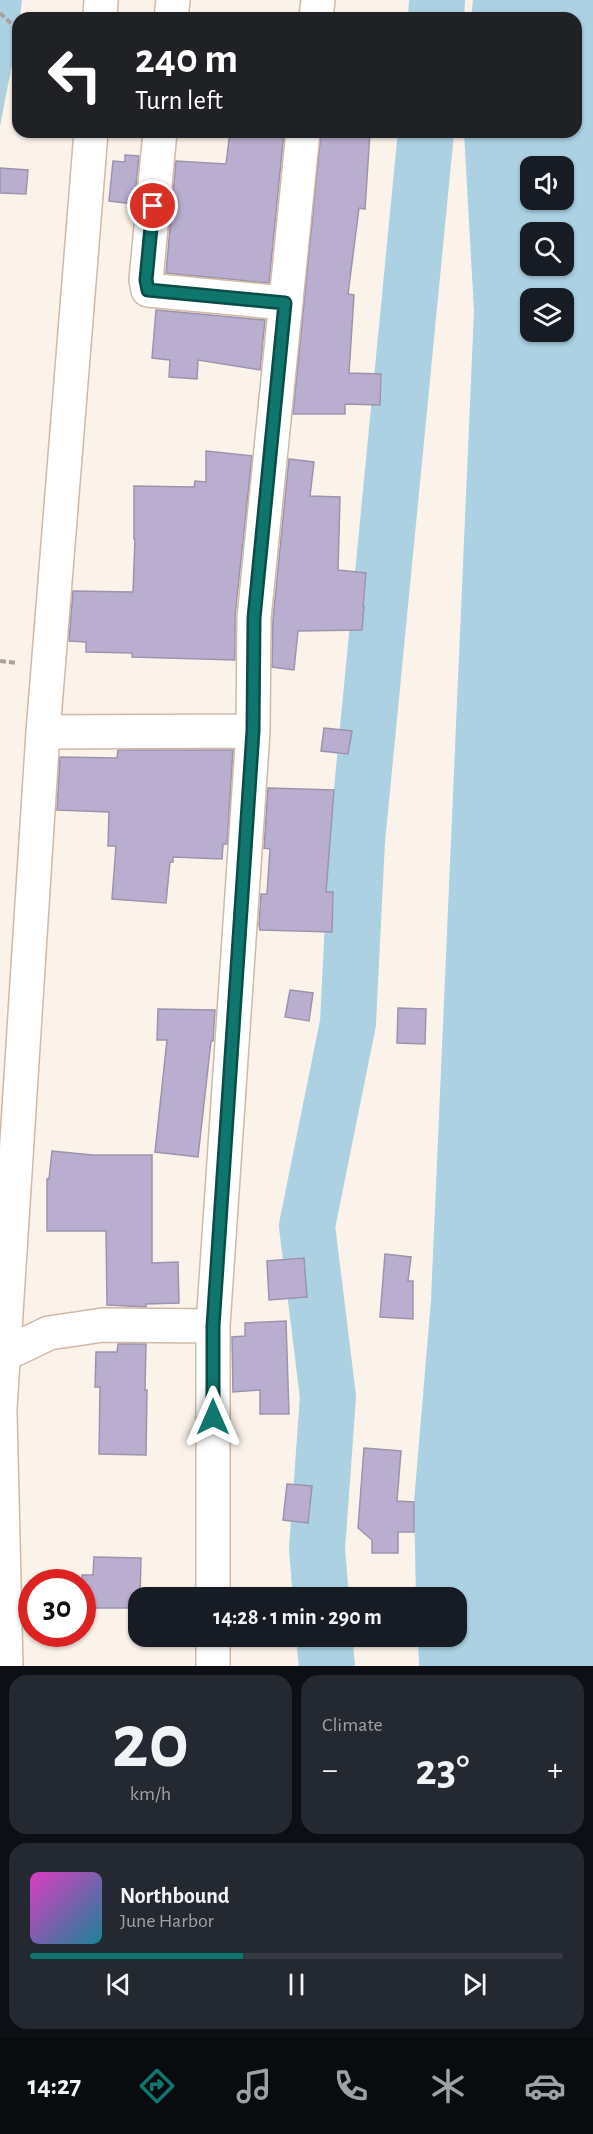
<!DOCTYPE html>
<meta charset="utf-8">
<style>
body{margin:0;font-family:"Alegreya Sans",sans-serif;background:#242831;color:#f1f3f6;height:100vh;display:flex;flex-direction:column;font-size:22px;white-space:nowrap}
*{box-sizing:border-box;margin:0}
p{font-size:20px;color:#9ea1a6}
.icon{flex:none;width:33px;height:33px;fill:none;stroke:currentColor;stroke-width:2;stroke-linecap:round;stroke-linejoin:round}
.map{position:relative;height:1666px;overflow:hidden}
.side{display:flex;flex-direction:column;gap:9px;padding:9px;background:#0d0f14;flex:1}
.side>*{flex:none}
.banner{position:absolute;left:12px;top:12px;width:570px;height:126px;border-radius:18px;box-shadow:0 2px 4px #0004;background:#202124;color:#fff;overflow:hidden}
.fabs{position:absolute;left:520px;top:156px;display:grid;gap:12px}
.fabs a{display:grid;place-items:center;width:54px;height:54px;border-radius:12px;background:#171b24;box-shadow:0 2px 4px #0004;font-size:30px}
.speed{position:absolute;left:18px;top:1569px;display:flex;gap:12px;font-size:30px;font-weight:700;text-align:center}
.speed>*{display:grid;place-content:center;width:78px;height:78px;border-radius:50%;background:#171b24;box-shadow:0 2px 4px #0004;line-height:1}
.speed .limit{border:9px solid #d22;background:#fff;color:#111}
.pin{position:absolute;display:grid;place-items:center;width:51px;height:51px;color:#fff;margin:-26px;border:3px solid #fff;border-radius:50%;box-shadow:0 2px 6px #0007}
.me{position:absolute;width:66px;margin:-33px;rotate:0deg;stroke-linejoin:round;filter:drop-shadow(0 0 4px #0008)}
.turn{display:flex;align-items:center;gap:21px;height:126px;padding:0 24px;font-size:27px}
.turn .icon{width:78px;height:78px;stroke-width:2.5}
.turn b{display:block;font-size:42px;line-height:51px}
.big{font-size:45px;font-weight:700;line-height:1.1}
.side .tile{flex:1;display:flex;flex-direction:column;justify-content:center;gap:9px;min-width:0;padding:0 21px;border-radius:18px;background:#242831}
.side .dial{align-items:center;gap:0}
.dial b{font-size:78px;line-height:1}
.song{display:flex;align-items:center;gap:18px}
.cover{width:72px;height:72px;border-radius:9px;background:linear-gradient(135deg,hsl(310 70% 55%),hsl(190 70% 35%))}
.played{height:6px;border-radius:3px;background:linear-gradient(90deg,#0f766e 40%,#363941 40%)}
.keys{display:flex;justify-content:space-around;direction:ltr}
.heat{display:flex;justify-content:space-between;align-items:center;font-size:33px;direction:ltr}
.side .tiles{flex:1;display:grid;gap:9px;grid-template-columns:1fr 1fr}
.tile:last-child{grid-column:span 2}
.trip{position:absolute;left:128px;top:1587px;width:339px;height:60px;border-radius:18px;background:#171b24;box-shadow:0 2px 4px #0004;font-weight:700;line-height:60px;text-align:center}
.tab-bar{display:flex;height:96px;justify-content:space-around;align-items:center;background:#090b0e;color:#9ea1a6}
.tab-bar .icon{width:42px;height:42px}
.tab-bar .on{color:#0f766e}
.tab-bar b{font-size:27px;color:#f1f3f6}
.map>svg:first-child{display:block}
.water{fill:#abd1e3;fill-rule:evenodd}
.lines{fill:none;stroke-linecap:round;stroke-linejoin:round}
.river{stroke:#abd1e3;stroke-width:56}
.building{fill:#b9aecf;stroke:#9c94ad;stroke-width:1.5}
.minor-casing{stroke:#d0b9a6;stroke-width:36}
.path{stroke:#aaa199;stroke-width:4;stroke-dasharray:6 3;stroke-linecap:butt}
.minor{stroke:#fff;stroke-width:33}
.route-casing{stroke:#0a4d48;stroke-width:15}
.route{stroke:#0f766e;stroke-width:10}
</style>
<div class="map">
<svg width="593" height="1666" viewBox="0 0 593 1666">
<rect width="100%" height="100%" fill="#fbf2ea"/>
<path class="water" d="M 0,0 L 22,0 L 20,18 L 18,18 L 15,49 L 0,126 Z
M 473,0 L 593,0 L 593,1666 L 419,1666 L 418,1637 L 456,1636 L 456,1598 L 416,1598 L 414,1502 L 431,1300 L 474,311 L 464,132 L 576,132 L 576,18 L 471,18 ZM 531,166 L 564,166 L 564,200 L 531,200 ZM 531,232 L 564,232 L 564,266 L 531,266 ZM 531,298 L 564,298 L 564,332 L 531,332 Z"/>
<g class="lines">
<path class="river" d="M 436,18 L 437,0
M 321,1598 L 317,1549 L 328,1397 L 307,1226 L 348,1023 L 357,841 L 426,132
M 324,1636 L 327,1666"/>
</g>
<path class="building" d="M 230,132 L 284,132 L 269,283 L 166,273 L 176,161 L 226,164 Z
M 321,132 L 370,132 L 365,209 L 359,208 L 348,294 L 354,295 L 349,373 L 381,374 L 380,405 L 345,404 L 345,414 L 293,414 Z
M 125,155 L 139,156 L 134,204 L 109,201 L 113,161 L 125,162 Z
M 0,168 L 28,170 L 26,194 L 0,193 Z
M 156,310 L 265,320 L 260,370 L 198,360 L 197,379 L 169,377 L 170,360 L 152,358 Z
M 206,451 L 252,456 L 235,616 L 235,660 L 132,657 L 132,653 L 86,652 L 86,642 L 69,641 L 73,591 L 133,592 L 135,539 L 134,539 L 134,486 L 194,487 L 195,481 L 206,482 Z
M 289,459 L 314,462 L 310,496 L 340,497 L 338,570 L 366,573 L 363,606 L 364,606 L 362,630 L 298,631 L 294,670 L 272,667 L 273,619 Z
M 324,728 L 352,731 L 348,754 L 321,751 Z
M 118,750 L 233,750 L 227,844 L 223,844 L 222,859 L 173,857 L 173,862 L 170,862 L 166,903 L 112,899 L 116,846 L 108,846 L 109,812 L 57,810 L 60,757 L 117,758 Z
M 268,788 L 334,790 L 326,892 L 333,892 L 332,932 L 260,930 L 259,925 L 261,894 L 267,894 L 270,849 L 264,848 Z
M 290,990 L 313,993 L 309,1021 L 285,1017 Z
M 398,1008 L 426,1009 L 425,1044 L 397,1043 Z
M 158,1009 L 215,1010 L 213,1041 L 211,1041 L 198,1157 L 155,1152 L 167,1040 L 157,1040 Z
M 52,1151 L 92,1155 L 152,1155 L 152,1263 L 178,1262 L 179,1303 L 146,1304 L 146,1307 L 107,1305 L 106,1231 L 47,1231 L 47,1179 L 49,1179 Z
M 385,1254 L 411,1257 L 408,1281 L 413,1281 L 413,1319 L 380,1317 Z
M 304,1258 L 307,1297 L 269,1300 L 267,1261 Z
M 286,1321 L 289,1414 L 260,1414 L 260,1390 L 233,1392 L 232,1337 L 245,1336 L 245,1323 Z
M 118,1344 L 146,1344 L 145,1390 L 147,1390 L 146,1455 L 99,1454 L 100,1387 L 95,1387 L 96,1352 L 117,1352 Z
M 364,1448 L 401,1451 L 397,1501 L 414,1502 L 414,1532 L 398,1532 L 398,1553 L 372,1553 L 372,1540 L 358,1528 Z
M 287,1484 L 312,1486 L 308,1523 L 283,1520 Z
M 94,1557 L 141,1558 L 140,1598 L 138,1598 L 138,1608 L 82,1608 L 82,1575 L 93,1575 Z"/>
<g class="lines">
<defs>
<path id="minor" d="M 100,18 L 101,0
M 171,18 L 173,0
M 316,18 L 318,0
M 160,132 L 146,280 L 148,290 L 285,303
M 43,732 L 253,731
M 3,1355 L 49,1333 L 103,1325 L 213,1326
M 0,1408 L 43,732 L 91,132
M 0,1414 L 6,1666
M 213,1598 L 213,1326 L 253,731 L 254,618 L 303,132
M 213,1636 L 213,1666"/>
</defs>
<use href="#minor" class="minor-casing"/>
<path class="path" d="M 0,13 L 18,30
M 0,661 L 17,663"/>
<use href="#minor" class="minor"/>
</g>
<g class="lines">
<defs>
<path id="route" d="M 153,206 L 146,280 L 148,290 L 285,303 L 254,618 L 253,731 L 213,1326 L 213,1417"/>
</defs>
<use href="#route" class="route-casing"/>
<use href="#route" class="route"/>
</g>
</svg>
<div class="fabs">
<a><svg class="icon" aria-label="sound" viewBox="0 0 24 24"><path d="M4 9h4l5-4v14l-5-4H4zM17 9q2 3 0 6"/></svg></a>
<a><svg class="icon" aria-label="search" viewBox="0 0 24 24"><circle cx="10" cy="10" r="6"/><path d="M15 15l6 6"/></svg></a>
<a><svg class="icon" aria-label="layers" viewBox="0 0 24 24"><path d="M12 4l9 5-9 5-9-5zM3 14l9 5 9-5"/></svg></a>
</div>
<div class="speed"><div class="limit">30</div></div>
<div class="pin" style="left:153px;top:206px;background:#d93025"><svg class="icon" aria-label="arrive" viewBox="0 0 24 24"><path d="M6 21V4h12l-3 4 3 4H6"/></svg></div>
<svg class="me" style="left:213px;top:1417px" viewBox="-20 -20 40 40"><path d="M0-17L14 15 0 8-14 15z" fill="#0f766e" stroke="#fff" stroke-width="4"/></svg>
<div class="trip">14:28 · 1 min · 290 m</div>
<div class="banner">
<div class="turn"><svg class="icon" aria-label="left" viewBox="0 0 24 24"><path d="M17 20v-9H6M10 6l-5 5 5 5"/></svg><div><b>240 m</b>Turn left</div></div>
</div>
</div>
<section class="side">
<div class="tiles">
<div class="tile dial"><b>20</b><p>km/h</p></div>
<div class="tile"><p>Climate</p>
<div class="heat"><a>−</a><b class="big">23°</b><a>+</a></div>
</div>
<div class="tile">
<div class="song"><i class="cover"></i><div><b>Northbound</b><p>June Harbor</p></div></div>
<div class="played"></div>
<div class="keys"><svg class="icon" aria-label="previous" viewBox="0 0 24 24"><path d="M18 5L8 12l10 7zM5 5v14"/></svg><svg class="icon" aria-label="pause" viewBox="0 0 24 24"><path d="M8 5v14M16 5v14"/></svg><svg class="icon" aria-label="next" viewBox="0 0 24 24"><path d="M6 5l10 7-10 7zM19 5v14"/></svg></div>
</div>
</div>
</section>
<nav class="tab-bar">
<b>14:27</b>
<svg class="icon on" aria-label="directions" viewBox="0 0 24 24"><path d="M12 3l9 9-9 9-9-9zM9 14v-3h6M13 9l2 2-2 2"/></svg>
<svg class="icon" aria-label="music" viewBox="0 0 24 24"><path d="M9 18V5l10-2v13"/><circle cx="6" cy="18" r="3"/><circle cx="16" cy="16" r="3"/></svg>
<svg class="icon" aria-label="phone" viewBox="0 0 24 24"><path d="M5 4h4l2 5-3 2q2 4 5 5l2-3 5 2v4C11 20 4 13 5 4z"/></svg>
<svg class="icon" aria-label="climate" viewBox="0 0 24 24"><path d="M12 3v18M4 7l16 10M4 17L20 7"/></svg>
<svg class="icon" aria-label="car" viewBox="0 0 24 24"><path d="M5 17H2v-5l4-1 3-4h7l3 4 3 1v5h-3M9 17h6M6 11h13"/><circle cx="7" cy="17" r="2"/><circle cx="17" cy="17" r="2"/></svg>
</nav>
